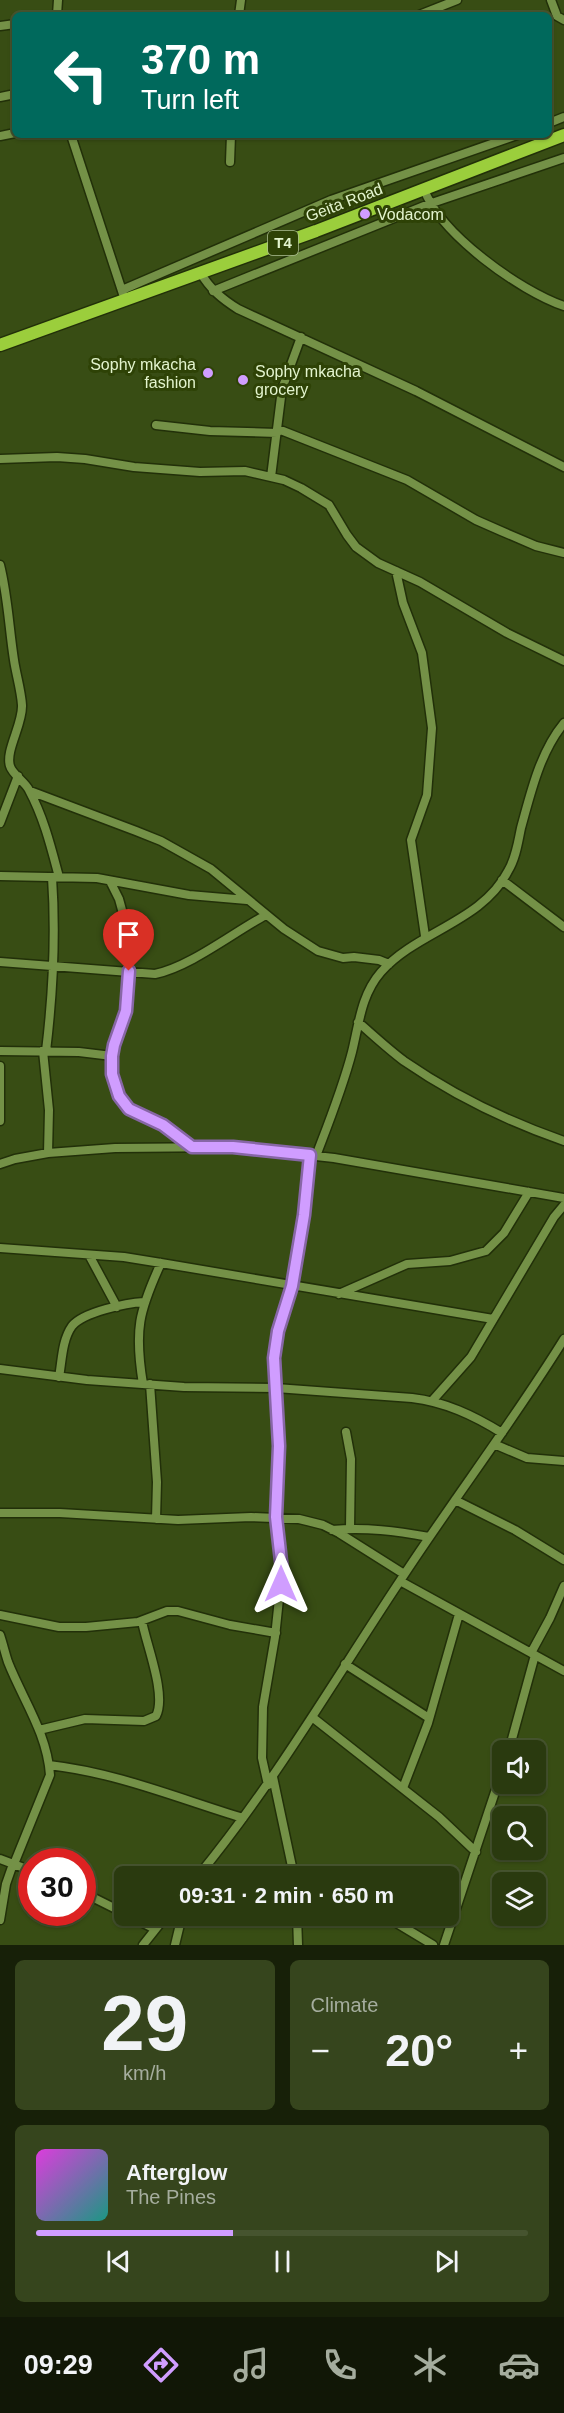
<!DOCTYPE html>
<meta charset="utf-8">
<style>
body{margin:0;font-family:Helvetica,sans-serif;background:#36451d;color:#f1f3f6;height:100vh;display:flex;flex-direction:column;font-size:22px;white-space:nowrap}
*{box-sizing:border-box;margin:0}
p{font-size:20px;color:#a5ad9e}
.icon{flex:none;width:33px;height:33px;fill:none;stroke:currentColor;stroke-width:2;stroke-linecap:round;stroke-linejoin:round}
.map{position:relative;height:1945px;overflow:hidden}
.panel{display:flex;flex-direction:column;gap:15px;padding:15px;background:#172008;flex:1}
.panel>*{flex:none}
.hud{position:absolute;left:12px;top:12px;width:540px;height:126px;border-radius:9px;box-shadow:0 2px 4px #0004,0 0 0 2px #46542f;background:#00695c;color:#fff;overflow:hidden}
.buttons{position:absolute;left:492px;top:1740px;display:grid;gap:12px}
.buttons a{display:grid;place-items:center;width:54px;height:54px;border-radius:9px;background:#2a3a0f;box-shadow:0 2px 4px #0004,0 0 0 2px #46542f;font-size:30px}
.speed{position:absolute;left:18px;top:1848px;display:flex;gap:12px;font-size:30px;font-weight:700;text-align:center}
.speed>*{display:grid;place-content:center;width:78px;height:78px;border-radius:50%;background:#2a3a0f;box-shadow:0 2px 4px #0004,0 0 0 2px #46542f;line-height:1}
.speed .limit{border:9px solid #d22;background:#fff;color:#111}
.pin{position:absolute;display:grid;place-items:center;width:51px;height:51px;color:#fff;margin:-62px -26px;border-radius:50% 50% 50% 0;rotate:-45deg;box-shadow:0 0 6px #0007}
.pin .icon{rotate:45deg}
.me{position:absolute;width:66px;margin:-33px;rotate:0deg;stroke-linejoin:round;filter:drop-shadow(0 0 4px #0008)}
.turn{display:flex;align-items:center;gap:21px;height:126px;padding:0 30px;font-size:27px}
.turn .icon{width:78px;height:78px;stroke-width:2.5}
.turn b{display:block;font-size:42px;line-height:51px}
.big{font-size:45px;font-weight:800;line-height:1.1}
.panel .card{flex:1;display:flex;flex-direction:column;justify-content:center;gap:9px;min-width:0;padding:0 21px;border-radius:9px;background:#36451d}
.panel .dial{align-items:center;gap:0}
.dial b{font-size:78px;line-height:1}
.song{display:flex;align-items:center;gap:18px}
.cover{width:72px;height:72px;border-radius:9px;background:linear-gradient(135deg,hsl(300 70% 55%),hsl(170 70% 35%))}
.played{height:6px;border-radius:3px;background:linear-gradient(90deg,#d09dff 40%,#46542f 40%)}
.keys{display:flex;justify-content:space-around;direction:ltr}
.heat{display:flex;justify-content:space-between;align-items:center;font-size:33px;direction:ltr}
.panel .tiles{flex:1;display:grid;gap:15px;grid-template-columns:1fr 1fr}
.card:last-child{grid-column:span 2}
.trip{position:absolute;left:114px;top:1866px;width:345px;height:60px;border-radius:9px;background:#2a3a0f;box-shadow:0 2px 4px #0004,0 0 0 2px #46542f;font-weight:800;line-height:60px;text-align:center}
.tabs{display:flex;height:96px;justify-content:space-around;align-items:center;background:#111706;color:#a5ad9e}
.tabs .icon{width:42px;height:42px}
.tabs .on{color:#d09dff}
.tabs b{font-size:27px;color:#f1f3f6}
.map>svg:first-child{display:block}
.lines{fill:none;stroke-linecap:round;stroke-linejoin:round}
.minor-casing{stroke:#223009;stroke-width:11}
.highway-casing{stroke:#223009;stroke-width:15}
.minor{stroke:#749147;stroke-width:8}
.highway{stroke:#9bce3c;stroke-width:12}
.route-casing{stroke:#8766a6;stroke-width:15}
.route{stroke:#d09dff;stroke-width:10}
.poi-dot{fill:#d09dff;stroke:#2e4206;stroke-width:2}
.labels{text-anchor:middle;stroke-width:6;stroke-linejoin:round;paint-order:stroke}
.shield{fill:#2e4206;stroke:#adbf92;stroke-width:1.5}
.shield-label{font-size:15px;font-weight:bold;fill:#e3f4ce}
.street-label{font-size:16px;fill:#e3f4ce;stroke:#2e4206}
.poi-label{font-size:16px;fill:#e3f4ce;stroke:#2e4206;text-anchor:start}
</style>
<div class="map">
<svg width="564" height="1945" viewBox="0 0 564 1945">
<rect width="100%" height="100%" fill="#384d14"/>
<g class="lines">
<defs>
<path id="minor" d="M 551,0 L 557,16 L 564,20
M 57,15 L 58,0
M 239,15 L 241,0
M 419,15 L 457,0
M 0,26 L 15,24
M 0,97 L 15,94
M 549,123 L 564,117
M 71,135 L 123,294
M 0,136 L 15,133
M 230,162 L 231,135
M 424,189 C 440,234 520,291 564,306
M 200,272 C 210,289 222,299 238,309 L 416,391 L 564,467
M 122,290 L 331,200 L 517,135
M 213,291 L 429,204 L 564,158
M 156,425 L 210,431 L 277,433
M 278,429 L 407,480 L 476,520 L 501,531 L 536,546 L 564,553
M 0,459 L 57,457 L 85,459 L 134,467 L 200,472 L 245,471 L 284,480 L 301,488 L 329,505 L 347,535 L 356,547 L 378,563 L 420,582 L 507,633 L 564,661
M 271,477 L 282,389 L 301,337
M 0,565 C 8,597 9,628 14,660 C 16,674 21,690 22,705 C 23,724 5,751 10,766 C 12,774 25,782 29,790 C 44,818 51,847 59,877
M 396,571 L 403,603 L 422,653 L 432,728 L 427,795 L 411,840 L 425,936
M 30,791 L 136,831 L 161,841 L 211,869 L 284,929 L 318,951 L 343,958 L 354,957 L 379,960 L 389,964
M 0,823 L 18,776
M 0,876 L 97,878 L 189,895 L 247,900
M 502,880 L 564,927
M 110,881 L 119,899 L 128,932 L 129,985 L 126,1011 L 114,1045 L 112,1056 L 112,1074 L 119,1097 L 129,1109 L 163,1125 L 192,1147
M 0,962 L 155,974 C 190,967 234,932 266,915
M 358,1022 C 373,1035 388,1049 404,1061 C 452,1094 509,1122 564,1141
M 0,1051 L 79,1052 L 112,1056
M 43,1051 L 49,1110 L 48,1153
M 46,1051 C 53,993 56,935 52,877
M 0,1066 L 0,1121
M 316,1156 C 329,1122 343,1087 352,1052 C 359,1024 361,995 381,972 C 417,931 482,922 508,871 C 516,858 518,842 521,828 C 531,792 540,752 564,723
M 0,1164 L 15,1159 L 48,1153 L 115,1148 L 233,1147 L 334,1158 L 564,1198
M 0,1248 L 124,1257 L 161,1263 L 493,1319
M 89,1255 L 117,1307
M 339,1294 L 407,1264 L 450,1261 L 486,1251 L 504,1233 L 529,1192
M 0,1369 L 87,1380 L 184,1387 L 276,1388 L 412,1398 C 445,1402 473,1415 502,1433
M 59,1377 C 62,1361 62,1340 72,1326 C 83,1312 127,1303 144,1302
M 143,1384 C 134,1330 139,1311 161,1263
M 150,1384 L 157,1482 L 156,1519
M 432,1401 L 471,1357 L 554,1217 L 564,1205
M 346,1432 L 351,1459 L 350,1528
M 494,1444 L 527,1458 L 564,1461
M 455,1500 L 515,1530 L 564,1560
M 0,1513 L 60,1513 L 178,1520 L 251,1517 L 299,1519 L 323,1525 L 339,1533 L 404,1574
M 332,1530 C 366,1527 396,1531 429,1537
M 400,1581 L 564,1671
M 0,1615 L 59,1627 L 86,1627 L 138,1622 L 167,1611 L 178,1611 L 230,1625 L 276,1633
M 0,1635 C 3,1644 5,1653 8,1662 C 23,1700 47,1733 50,1775 L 14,1864
M 531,1653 L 550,1618 L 564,1586
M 345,1664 L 429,1718
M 312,1717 L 439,1817 L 476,1852
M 39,1730 L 85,1719 L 144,1721 L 156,1716 C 167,1695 146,1644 142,1621
M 509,1750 L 535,1655
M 49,1765 C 118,1773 177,1798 243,1818
M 273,1777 L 294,1876
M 268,1785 L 262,1758 L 263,1707 L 275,1637 L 282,1570 L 276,1517 L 279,1446 L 274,1358 L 278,1331 L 292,1286 L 304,1215 L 310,1155
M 403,1788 L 428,1723 L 459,1614
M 0,1859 L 32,1871
M 198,1876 C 273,1785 333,1682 398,1584 C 452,1501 512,1423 564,1339
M 82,1892 L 124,1913
M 129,1916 L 155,1929
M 297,1916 L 298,1945
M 385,1916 L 433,1945
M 0,1920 L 6,1884 L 13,1864
M 143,1945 L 166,1916
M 175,1945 L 182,1916
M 444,1945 L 502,1771"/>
<path id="highway" d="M 0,345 L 316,231 L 564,135"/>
</defs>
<use href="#minor" class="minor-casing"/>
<use href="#highway" class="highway-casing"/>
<use href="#minor" class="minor"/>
<use href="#highway" class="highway"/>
</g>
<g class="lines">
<defs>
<path id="route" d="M 129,971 L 126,1011 L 114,1045 L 112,1056 L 112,1074 L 119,1096 L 129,1109 L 163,1125 L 192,1147 L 233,1147 L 310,1155 L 304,1215 L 292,1286 L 278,1331 L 274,1358 L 279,1446 L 276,1517 L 282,1570 L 281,1584"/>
</defs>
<use href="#route" class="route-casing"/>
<use href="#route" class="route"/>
</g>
<g class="poi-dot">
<circle cx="365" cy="214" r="6"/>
<circle cx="208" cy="373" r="6"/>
<circle cx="243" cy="380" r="6"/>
</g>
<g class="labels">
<rect class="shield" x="268" y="231" width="30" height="24" rx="4.5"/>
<g class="shield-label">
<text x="283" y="248">T4</text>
</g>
<g class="street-label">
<text transform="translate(344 202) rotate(-21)" y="6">Geita Road</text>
</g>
<g class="poi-label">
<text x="377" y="220">Vodacom</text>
<text x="196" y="370" text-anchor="end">Sophy mkacha<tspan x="196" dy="18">fashion</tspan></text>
<text x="255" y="377">Sophy mkacha<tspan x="255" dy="18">grocery</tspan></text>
</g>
</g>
</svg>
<div class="buttons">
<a><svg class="icon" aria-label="sound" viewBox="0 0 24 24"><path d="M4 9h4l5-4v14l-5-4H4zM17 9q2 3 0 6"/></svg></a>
<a><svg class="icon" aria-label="search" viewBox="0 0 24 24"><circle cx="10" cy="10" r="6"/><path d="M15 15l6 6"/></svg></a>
<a><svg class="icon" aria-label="layers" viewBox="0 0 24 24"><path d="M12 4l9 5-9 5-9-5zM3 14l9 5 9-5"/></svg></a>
</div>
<div class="speed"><div class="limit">30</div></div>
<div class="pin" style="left:129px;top:971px;background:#d93025"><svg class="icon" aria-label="arrive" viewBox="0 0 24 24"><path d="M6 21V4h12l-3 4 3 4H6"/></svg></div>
<svg class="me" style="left:281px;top:1584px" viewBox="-20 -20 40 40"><path d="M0-17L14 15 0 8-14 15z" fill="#d09dff" stroke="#fff" stroke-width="4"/></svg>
<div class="trip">09:31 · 2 min · 650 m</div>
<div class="hud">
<div class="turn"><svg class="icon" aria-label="left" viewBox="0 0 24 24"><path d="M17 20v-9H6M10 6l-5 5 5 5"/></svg><div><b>370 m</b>Turn left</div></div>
</div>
</div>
<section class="panel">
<div class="tiles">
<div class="card dial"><b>29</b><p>km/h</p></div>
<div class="card"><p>Climate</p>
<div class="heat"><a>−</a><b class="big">20°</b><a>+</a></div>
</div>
<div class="card">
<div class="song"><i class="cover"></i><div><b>Afterglow</b><p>The Pines</p></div></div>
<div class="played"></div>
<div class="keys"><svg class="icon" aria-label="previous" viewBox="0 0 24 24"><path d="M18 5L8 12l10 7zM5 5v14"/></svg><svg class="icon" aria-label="pause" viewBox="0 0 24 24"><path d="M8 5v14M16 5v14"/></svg><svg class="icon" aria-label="next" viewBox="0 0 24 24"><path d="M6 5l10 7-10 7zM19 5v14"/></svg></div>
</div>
</div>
</section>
<nav class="tabs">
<b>09:29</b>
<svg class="icon on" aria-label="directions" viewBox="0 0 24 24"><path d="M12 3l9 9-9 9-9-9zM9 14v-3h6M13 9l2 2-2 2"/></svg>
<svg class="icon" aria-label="music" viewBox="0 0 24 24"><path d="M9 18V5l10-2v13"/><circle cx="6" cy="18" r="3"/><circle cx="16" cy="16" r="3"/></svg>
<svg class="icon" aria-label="phone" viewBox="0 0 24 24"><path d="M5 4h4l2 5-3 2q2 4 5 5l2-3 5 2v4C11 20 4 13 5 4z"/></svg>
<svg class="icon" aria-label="climate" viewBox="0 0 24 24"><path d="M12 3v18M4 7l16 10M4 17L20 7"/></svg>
<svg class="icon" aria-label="car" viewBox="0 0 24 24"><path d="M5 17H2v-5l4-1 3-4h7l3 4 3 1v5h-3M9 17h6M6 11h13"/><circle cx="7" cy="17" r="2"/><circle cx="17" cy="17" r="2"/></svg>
</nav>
